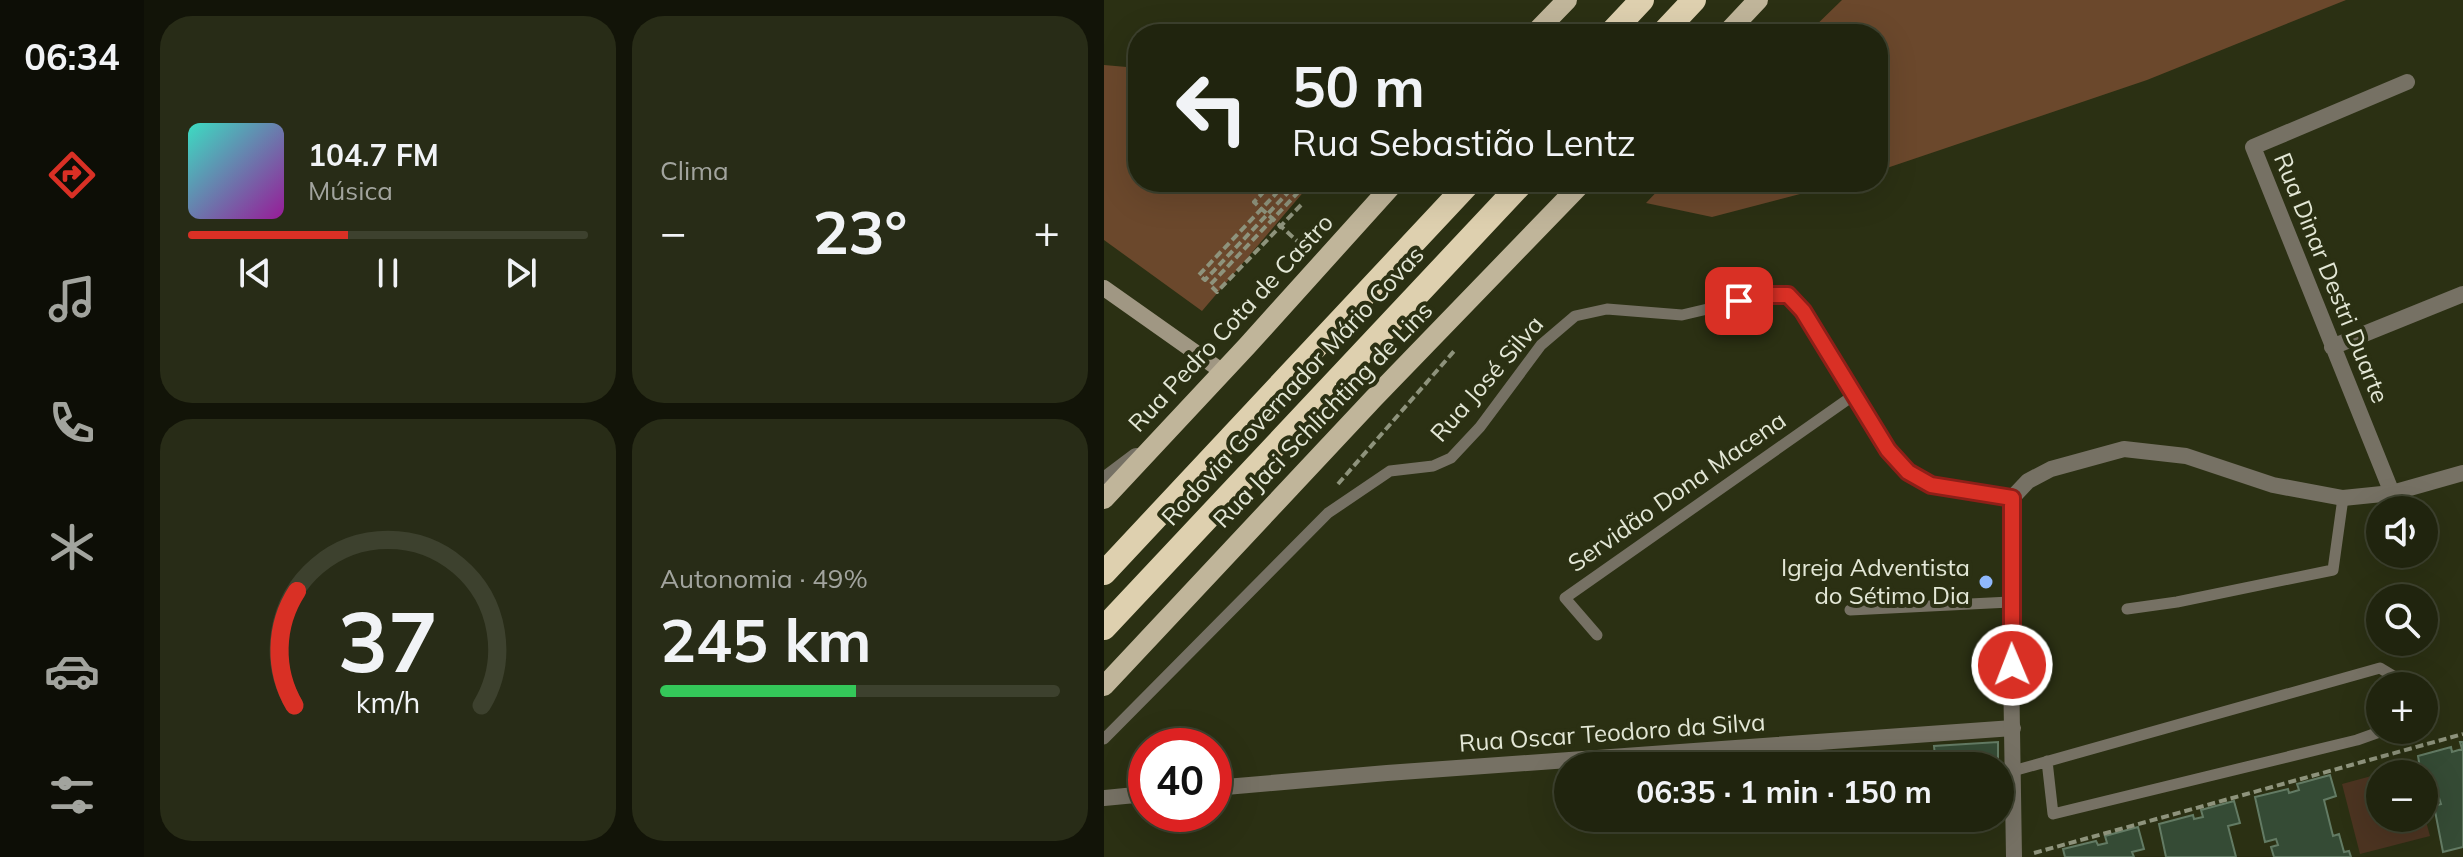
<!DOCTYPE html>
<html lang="pt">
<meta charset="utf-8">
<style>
body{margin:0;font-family:Mulish,sans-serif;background:#282c17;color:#f1f3f6;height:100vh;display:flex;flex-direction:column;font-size:30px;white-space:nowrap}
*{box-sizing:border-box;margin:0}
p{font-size:26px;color:#a2a49e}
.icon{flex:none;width:44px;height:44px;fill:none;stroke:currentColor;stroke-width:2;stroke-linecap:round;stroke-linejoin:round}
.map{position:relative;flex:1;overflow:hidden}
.details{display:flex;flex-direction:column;gap:16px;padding:16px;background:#121408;width:960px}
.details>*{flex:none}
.hud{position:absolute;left:24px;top:24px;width:760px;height:168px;border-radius:32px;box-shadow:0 8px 32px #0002,0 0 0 2px #3d412e;background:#20240e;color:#f1f3f6;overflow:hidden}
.tools{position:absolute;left:1262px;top:496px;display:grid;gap:16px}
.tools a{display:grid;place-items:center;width:72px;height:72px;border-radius:50%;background:#20240e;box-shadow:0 8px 32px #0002,0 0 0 2px #3d412e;font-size:40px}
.speed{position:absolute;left:24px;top:728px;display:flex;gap:16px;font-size:40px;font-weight:700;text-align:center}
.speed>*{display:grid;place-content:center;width:104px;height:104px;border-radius:50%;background:#20240e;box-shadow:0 8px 32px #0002,0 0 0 2px #3d412e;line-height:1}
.speed .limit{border:12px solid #d22;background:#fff;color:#111}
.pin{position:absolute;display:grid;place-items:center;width:68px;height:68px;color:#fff;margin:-34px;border-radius:16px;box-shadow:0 4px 12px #0006}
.me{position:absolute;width:88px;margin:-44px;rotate:359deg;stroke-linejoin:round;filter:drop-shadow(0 0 6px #0008)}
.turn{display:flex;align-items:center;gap:28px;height:168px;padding:0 32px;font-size:36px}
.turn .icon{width:104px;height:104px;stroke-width:2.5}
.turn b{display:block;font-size:56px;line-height:68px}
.big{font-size:60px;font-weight:700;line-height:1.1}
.details .card{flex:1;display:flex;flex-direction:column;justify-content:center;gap:12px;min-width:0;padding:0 28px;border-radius:32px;background:#282c17}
.details .dial{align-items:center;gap:0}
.dial svg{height:208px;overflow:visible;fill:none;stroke:#3d412e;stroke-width:7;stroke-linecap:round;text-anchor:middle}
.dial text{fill:#f1f3f6;stroke:none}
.song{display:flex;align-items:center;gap:24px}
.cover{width:96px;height:96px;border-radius:12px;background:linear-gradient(135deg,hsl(170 70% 55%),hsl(300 70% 35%))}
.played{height:8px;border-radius:4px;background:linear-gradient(90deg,#d93025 40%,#3d412e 40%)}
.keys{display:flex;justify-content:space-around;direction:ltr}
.heat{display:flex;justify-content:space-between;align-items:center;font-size:44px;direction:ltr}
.charge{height:12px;border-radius:6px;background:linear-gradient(90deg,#34c759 49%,#3d412e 0)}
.details .tiles{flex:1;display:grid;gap:16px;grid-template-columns:repeat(2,1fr)}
.trip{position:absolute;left:450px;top:752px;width:460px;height:80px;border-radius:40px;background:#20240e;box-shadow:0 8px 32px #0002,0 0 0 2px #3d412e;font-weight:700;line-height:80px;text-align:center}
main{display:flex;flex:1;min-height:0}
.tab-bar{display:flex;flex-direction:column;width:144px;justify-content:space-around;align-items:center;background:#0d0e06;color:#a2a49e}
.tab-bar .icon{width:56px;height:56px}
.tab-bar .on{color:#d93025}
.tab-bar b{font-size:36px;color:#f1f3f6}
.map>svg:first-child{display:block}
.green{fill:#4c3421}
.forest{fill:#6b482c}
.building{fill:#354b35;stroke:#637b64;stroke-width:2}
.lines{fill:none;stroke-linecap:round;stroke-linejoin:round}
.path{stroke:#8e937c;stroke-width:4;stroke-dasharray:8 4;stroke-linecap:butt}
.service{stroke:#767164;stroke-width:11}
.minor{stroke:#767164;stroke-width:16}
.tertiary{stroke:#767164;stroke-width:16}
.secondary{stroke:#a09783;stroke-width:16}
.primary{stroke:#c0b59a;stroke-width:20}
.motorway{stroke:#ded0af;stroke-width:24}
.path-bridge{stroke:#8e937c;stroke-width:4;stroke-dasharray:8 4;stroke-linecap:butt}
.route-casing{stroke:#8d1f18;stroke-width:20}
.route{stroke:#d93025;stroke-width:14}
.poi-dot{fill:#8fb8fd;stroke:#2b3013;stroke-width:3}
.labels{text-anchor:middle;stroke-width:8;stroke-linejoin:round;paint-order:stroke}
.street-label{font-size:24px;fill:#e3e7d6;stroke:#2b3013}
.poi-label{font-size:24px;fill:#e3e7d6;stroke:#2b3013;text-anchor:end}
</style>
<main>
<nav class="tab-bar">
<b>06:34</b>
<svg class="icon on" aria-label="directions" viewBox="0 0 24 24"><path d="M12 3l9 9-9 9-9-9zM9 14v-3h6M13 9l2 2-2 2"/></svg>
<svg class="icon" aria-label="music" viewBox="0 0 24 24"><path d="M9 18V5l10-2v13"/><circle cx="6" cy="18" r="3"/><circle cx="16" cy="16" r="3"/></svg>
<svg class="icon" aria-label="phone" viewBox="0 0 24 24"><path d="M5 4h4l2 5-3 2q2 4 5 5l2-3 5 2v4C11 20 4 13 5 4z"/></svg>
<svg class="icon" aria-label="climate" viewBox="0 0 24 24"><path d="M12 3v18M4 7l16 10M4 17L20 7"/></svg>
<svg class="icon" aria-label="car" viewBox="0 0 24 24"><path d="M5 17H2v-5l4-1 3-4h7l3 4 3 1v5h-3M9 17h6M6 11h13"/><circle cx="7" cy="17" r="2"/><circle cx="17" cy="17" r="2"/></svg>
<svg class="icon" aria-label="filters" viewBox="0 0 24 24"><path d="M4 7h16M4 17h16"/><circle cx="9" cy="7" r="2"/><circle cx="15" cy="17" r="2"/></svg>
</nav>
<section class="details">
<div class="tiles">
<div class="card">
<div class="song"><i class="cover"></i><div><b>104.7 FM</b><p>Música</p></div></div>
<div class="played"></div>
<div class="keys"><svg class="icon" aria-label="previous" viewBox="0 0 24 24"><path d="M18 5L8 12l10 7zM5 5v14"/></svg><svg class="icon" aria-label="pause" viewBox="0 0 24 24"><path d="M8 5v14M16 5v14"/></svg><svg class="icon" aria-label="next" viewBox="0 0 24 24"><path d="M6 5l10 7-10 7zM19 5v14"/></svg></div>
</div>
<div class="card"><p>Clima</p>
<div class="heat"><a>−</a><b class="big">23°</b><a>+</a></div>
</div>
<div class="card dial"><svg viewBox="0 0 100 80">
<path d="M14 69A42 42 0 1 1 86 69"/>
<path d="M14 69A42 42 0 0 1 15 25" stroke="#d93025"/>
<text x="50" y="56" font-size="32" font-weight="700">37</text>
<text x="50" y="72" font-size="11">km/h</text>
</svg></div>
<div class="card"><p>Autonomia · 49%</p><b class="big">245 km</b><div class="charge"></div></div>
</div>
</section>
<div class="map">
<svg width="1359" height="857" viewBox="0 0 1359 857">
<rect width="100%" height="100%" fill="#2b3013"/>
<path class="green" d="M 1308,765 L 1310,774 L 1276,774 L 1276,818 L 1320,818 L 1320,814 L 1326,836 L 1256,854 L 1238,784 Z"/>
<path class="forest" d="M 738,0 L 1242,0 L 1043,80 L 774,171 L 774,34 L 703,34 Z
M 0,65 L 34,68 L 34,182 L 208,182 L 98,311 L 0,240 Z
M 562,182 L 742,182 L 608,217 L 542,203 Z"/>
<path class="building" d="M 894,742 L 894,766 L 832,766 L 830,746 Z
M 1356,742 L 1359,742 L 1359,847 L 1339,852 L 1330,806 L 1337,804 L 1335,798 L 1324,801 L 1320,774 L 1317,774 L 1314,756 L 1347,747 L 1348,752 L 1358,749 Z
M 1226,775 L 1232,796 L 1220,800 L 1229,836 L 1235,834 L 1240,852 L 1245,851 L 1247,857 L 1170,857 L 1167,847 L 1174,845 L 1172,839 L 1161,842 L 1151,797 L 1184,789 L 1185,793 L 1195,790 L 1193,784 Z
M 1130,801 L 1136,823 L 1124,826 L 1132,857 L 1062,857 L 1055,824 L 1089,815 L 1090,819 L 1099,817 L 1097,810 Z
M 1034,827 L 1040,849 L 1028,852 L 1030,857 L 961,857 L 959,849 L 992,841 L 994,845 L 1003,843 L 1001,836 Z"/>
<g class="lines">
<path class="path" d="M 169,182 L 150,202 L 202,249
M 234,484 L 351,350
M 930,853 L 1359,734"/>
<path class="service" d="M 1023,609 L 1073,602 L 1229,570 L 1239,498
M 746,610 L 906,602
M 493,635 L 461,598 L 750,395
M 0,739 L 224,513 L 286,471 L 329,466 L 347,458 L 376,427 L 437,345 L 471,316 L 503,309 L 578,315 L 663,295 L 684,295 L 699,311 C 723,351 786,474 829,486 C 855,493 882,492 908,498
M 943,761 L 949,814 L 1253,740 L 1281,730
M 909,771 L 1276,668 L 1301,683 L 1301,686"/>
<path class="minor" d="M 1228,347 L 1359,294
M 0,480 L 32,456
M 1288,493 L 1149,147 L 1303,82
M 110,788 L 283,773 L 909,728
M 0,798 L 42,794"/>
<path class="tertiary" d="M 910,857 L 906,602 L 908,498 L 924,481 L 947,469 L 1020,449 L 1082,456 L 1169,485 L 1239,498 L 1288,493 L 1359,473"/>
<path class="secondary" d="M 0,288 L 119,372"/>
<path class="primary" d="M 430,34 L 463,0
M 622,34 L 654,0
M 0,499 L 143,346 L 291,182
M 0,686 L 270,398 L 479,182"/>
<path class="motorway" d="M 506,34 L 538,0
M 558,34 L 590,0
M 0,573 L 366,182
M 0,628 L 419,182"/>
<path class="path-bridge" d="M 183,182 L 95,275 L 101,280 L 194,182
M 197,205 L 113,292 L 106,285 L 204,182"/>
</g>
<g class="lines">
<defs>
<path id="route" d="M 635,301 L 663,295 L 684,295 L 699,311 L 784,450 L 804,472 L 827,485 L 908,498 L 908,665"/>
</defs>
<use href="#route" class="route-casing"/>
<use href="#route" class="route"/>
</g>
<circle class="poi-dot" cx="882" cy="582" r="8"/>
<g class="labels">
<g class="street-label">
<text transform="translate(1227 278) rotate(68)" y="8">Rua Dinar Destri Duarte</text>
<text transform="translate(127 323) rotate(-47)" y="8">Rua Pedro Cota de Castro</text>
<text transform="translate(383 379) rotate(-49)" y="8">Rua José Silva</text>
<text transform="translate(189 386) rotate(-47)" y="8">Rodovia Governador Mário Covas</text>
<text transform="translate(219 415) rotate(-46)" y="8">Rua Jaci Schlichting de Lins</text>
<text transform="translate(573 492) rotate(-35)" y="8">Servidão Dona Macena</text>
<text transform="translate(508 733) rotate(-4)" y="8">Rua Oscar Teodoro da Silva</text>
</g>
<g class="poi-label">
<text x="866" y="576">Igreja Adventista<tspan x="866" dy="28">do Sétimo Dia</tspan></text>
</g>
</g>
</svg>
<div class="tools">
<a><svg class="icon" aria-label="sound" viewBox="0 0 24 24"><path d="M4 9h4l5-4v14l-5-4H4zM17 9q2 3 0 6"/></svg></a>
<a><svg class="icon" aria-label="search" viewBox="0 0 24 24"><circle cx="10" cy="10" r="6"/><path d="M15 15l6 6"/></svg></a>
<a>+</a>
<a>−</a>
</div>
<div class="speed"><div class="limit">40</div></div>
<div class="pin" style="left:635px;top:301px;background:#d93025"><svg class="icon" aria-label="arrive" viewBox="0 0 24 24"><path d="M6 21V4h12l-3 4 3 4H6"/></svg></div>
<svg class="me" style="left:908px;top:665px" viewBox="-20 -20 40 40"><circle r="17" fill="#d93025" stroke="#fff" stroke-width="3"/><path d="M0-11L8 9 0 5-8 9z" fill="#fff"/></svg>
<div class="trip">06:35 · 1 min · 150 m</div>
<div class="hud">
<div class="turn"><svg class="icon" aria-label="left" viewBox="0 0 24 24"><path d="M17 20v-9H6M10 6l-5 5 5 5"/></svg><div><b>50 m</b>Rua Sebastião Lentz</div></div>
</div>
</div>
</main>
